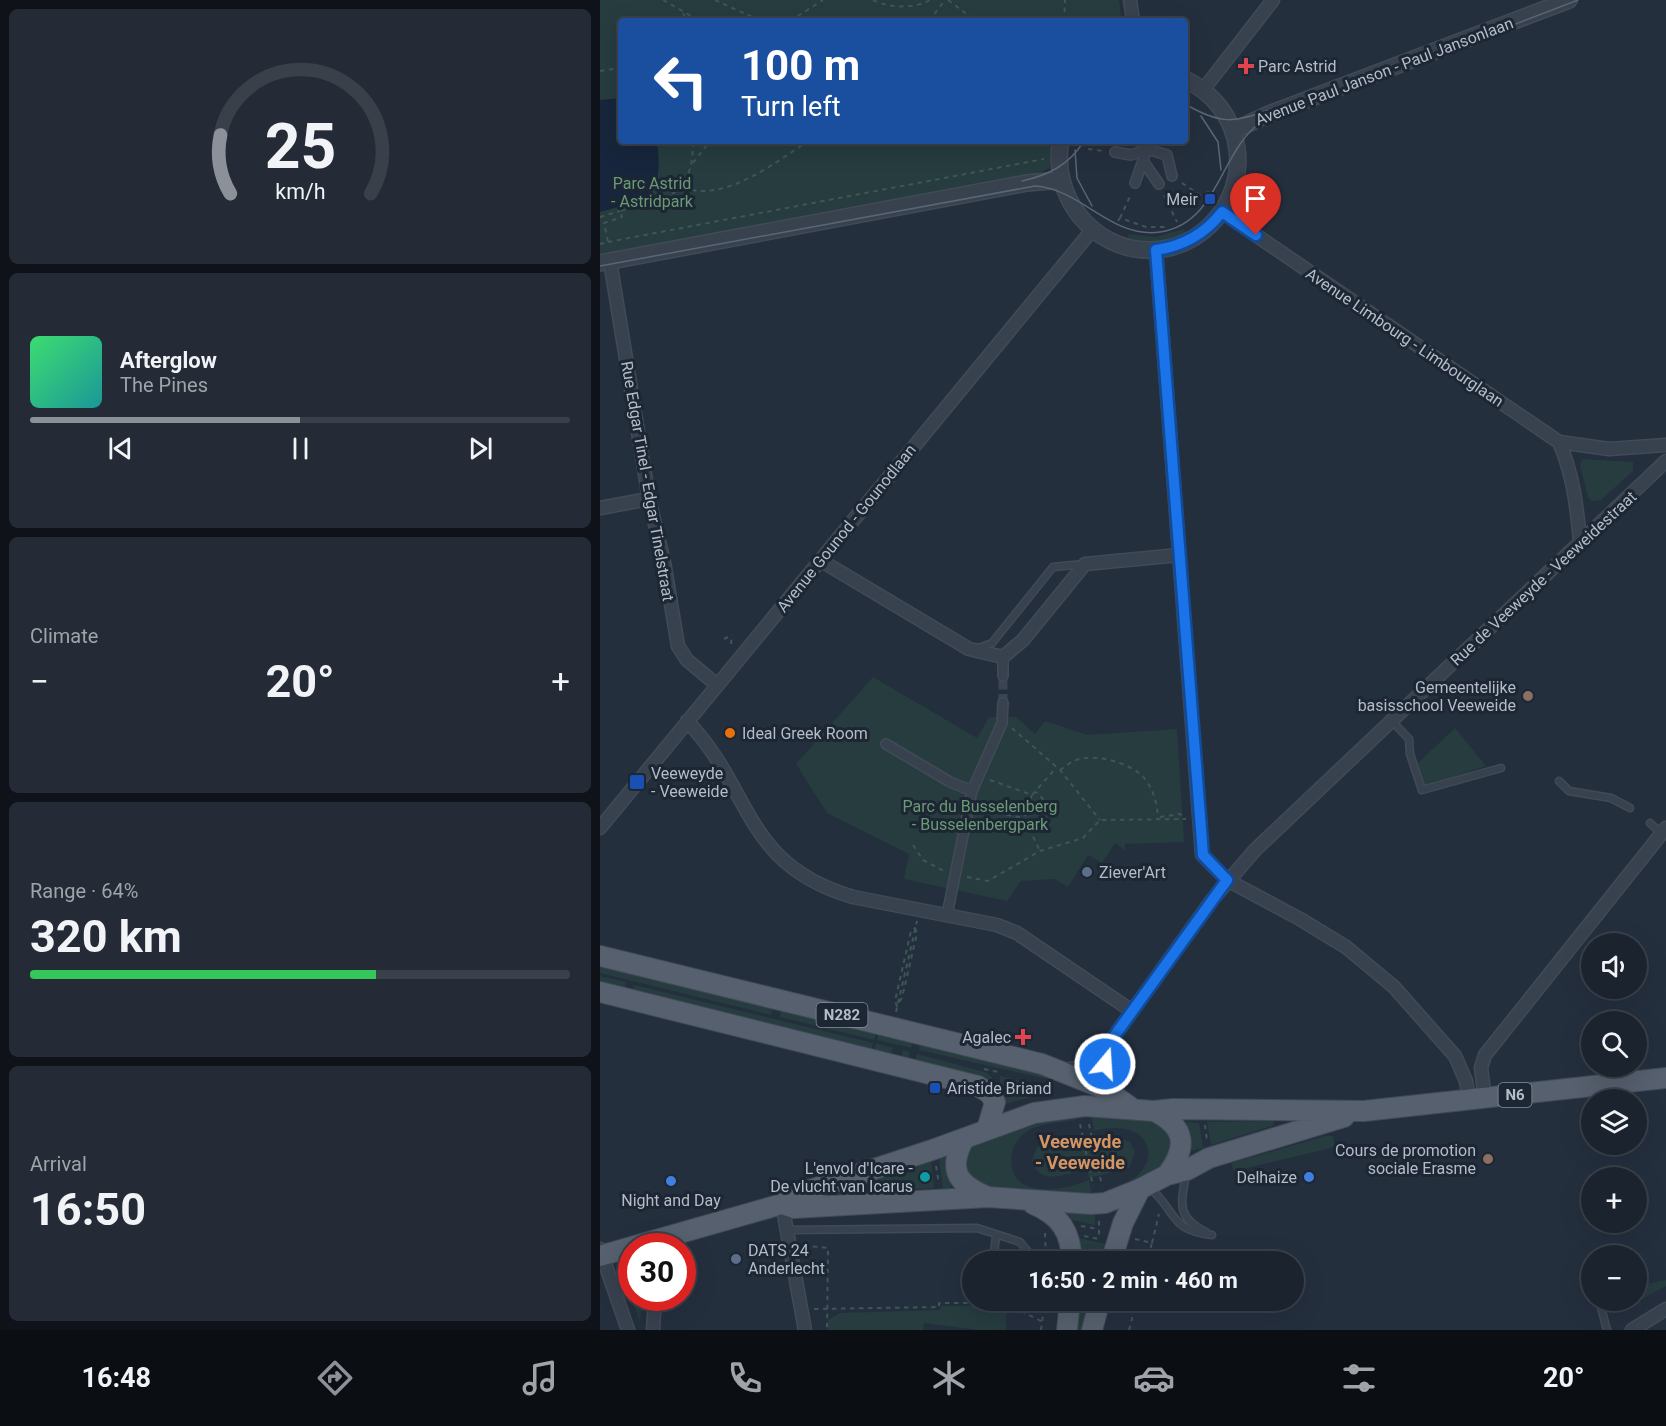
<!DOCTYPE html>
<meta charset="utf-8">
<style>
body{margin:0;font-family:Roboto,sans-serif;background:#242b36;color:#f1f3f6;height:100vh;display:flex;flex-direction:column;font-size:22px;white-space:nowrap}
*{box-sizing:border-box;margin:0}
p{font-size:20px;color:#a0a4aa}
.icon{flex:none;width:33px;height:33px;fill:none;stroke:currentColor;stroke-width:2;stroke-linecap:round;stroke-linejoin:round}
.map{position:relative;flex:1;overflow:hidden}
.sheet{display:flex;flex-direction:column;gap:9px;padding:9px;background:#0f1319;width:600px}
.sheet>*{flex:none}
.top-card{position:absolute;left:18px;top:18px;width:570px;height:126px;border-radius:6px;box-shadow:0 6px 24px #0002,0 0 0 2px #39404a;background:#1a4fa0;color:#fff;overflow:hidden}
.controls{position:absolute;left:981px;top:933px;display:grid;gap:12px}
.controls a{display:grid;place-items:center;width:66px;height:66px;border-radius:50%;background:#1b232e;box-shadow:0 6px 24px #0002,0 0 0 2px #39404a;font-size:30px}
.speed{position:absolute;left:18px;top:1233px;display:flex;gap:12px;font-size:30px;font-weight:700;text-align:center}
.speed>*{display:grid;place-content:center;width:78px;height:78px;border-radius:50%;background:#1b232e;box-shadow:0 6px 24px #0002,0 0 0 2px #39404a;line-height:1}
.speed .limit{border:9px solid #d22;background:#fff;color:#111}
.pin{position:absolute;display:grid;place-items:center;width:51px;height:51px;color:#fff;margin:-62px -26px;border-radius:50% 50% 50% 0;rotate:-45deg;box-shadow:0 0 6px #0007}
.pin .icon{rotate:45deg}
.me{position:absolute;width:66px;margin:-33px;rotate:18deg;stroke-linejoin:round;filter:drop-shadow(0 0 4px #0008)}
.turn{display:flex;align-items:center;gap:21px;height:126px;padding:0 24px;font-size:27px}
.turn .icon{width:78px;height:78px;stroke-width:2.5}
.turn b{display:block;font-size:42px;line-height:51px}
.big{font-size:45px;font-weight:700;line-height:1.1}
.sheet .card{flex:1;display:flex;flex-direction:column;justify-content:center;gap:9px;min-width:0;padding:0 21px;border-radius:9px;background:#242b36}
.sheet .dial{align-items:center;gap:0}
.dial svg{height:156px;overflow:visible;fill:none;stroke:#39404a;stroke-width:7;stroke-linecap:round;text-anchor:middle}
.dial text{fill:#f1f3f6;stroke:none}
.song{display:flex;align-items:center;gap:18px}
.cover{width:72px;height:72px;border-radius:9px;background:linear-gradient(135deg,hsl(140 70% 55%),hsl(180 70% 35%))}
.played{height:6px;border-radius:3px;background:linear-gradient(90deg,#8c9099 50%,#39404a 50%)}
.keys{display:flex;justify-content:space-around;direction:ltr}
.heat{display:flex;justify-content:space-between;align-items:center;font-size:33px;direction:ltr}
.charge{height:9px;border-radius:4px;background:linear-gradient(90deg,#34c759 64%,#39404a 0)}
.trip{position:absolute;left:362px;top:1251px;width:342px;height:60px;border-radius:30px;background:#1b232e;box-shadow:0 6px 24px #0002,0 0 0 2px #39404a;font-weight:700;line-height:60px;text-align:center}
.tabs{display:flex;height:96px;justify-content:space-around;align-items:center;background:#0b0e12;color:#a0a4aa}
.tabs .icon{width:42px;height:42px}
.tabs .current{color:#8c9099}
.tabs b{font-size:27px;color:#f1f3f6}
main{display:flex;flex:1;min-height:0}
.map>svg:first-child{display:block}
.green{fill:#263c3f}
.water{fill:#17263c}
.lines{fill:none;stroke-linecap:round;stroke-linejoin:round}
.pedestrian-tunnel{stroke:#3a4453;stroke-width:9;stroke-dasharray:9 4.5;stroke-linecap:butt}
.service-casing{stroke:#414a57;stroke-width:9}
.pedestrian-casing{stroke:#414a57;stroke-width:12}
.minor-casing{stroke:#414a57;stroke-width:15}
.tertiary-casing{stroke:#414a57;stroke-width:18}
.primary-casing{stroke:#414a57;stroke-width:22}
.path{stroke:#3f5557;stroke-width:2;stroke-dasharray:4.5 4.5;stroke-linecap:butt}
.service{stroke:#38414e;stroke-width:6}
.pedestrian{stroke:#38414e;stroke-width:9}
.minor{stroke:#38414e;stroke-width:12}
.tertiary{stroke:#38414e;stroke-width:15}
.primary{stroke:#56606e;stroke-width:20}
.tram{stroke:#5a6575;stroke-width:1.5}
.route-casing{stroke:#114b97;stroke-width:15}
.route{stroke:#1a73e8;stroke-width:10}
.health-dot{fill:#e0444e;stroke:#1d2633;stroke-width:2}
.transit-dot{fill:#1a4fb4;stroke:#1d2633;stroke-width:2}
.education-dot{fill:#8d6e63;stroke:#1d2633;stroke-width:2}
.food-dot{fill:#e8710a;stroke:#1d2633;stroke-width:2}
.service-dot{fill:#5c6f8a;stroke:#1d2633;stroke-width:2}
.culture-dot{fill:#0f9aa8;stroke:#1d2633;stroke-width:2}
.shop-dot{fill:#3f7fe0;stroke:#1d2633;stroke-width:2}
.labels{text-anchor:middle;stroke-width:6;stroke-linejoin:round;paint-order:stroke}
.shield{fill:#1d2633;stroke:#878f9c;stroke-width:1.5}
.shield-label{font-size:15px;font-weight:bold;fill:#b4bcc9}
.poi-label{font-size:16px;fill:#b4bcc9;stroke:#1d2633;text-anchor:start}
.street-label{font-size:16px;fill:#b4bcc9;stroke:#1d2633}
.park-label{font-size:16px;fill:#6b9a76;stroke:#1d2633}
.neighbourhood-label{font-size:18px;font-weight:bold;fill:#d59563;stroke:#1d2633}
</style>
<main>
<section class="sheet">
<div class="card dial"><svg viewBox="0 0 100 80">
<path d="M14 69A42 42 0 1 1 86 69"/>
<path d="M14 69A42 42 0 0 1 9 39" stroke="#8c9099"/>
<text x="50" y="56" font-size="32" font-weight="700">25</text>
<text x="50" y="72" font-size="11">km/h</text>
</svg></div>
<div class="card">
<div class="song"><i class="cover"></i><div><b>Afterglow</b><p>The Pines</p></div></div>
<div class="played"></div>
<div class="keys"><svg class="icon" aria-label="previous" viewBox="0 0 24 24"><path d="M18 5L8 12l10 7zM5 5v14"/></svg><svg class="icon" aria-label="pause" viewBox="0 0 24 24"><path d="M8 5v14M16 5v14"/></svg><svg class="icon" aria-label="next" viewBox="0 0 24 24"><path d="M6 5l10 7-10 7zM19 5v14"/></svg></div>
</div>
<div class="card"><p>Climate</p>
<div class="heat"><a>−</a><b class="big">20°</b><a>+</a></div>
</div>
<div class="card"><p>Range · 64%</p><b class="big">320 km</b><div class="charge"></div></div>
<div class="card"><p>Arrival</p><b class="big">16:50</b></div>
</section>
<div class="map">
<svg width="1066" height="1330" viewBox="0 0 1066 1330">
<rect width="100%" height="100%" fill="#242f3e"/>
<path class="green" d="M 0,0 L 519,0 L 522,21 L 21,21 L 21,141 L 455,141 L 450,168 L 434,175 L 0,256 Z
M 584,229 L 587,234 C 567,242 549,246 528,239 L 529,234 L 555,237 Z
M 982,459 L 1033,462 L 1033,471 L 1001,500 L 992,501 L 988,497 L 980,465 Z
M 273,677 L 377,738 L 389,717 L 416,717 L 435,734 L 445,721 L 487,735 L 577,729 L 584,842 L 525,844 L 525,850 L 515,843 L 502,863 L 488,855 L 468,887 L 454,879 L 421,881 L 407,901 L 304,879 L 309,854 L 227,813 L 196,764 Z
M 855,728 L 886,766 L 825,786 L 818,763 Z
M 0,965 L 276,1032 L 274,1040 L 180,1017 L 181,1010 L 172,1008 L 171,1015 L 0,973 Z
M 0,976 L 26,982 L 24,990 L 32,992 L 34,985 L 273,1043 L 271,1052 L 0,986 Z
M 279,1032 L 313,1040 L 311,1048 L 277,1040 Z
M 320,1042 L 428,1065 L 469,1084 L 319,1050 Z
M 276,1043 L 293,1048 L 291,1055 L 301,1058 L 303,1050 L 310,1052 L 308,1061 L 274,1053 Z
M 317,1054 L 388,1073 L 394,1080 L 394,1092 L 315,1062 Z
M 400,1076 L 455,1090 L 399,1106 Z
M 491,1113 C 506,1115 544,1114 556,1122 C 577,1134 574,1159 555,1171 C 541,1180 523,1186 508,1194 L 507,1190 C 568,1177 560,1114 494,1131 Z
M 474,1114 L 475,1120 C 459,1123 438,1123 425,1133 C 405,1148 406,1182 433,1188 C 450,1192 473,1187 489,1180 L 492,1197 L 380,1187 L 366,1170 C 366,1161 366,1150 374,1144 C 396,1129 447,1119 474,1114 Z
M 673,1121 L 674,1125 L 611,1145 L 607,1122 Z
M 585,1122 L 599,1123 L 603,1148 L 589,1151 Z
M 495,1134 L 497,1141 L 518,1137 L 530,1142 L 535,1152 L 529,1168 L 489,1178 L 487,1169 C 467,1174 438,1187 432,1160 L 437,1147 L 443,1143 Z
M 726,1136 L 733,1136 L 735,1147 L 634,1171 L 631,1163 Z
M 345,1156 L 347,1157 L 351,1188 L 343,1188 L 339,1159 Z
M 331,1162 L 334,1188 L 240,1193 L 240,1191 Z
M 462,1211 L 495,1213 L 495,1225 L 468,1219 Z
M 477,1238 L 508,1244 L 503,1261 L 478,1261 Z
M 31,1267 L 32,1298 L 43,1298 L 40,1322 L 21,1271 Z
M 1066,1280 L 1066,1286 L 1026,1308 L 1025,1301 L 1036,1300 L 1037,1286 Z
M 478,1301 L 492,1301 L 484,1330 L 475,1330 Z
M 341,1306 L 406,1306 L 406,1330 L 378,1330 L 324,1323 L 323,1330 L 228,1330 L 228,1320 L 240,1313 L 340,1310 Z"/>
<path class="water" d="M 21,98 L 21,141 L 57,141 C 64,198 49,199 0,212 L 0,100 Z"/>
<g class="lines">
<path class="pedestrian-tunnel" d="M 403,703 L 403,676"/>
<defs>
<path id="service" d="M 379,648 L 392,643 L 453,567 L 484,564
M 792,721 L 809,739 L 810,754 L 822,790 L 901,768
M 959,781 L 969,791 L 1011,798 L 1030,808
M 1050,823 L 1061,833
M 586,1174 C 581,1203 576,1218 606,1232
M 550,1188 C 578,1213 569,1230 612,1235
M 188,1230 L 377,1228 L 420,1242 L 429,1253 L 429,1262
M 393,1262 L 396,1236
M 999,1300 L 1007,1330"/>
<path id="pedestrian" d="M 515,152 L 531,155 L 547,149 L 567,155 L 572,176
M 543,161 L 559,184
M 535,183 L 547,149 L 540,141
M 403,657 L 403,676
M 286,744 L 350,782 L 372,791
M 347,915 L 372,791 L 402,723 L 403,703"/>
<path id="minor" d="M 530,0 L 533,21
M 603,90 L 673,0
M 622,212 L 959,442 L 1009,449 L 1066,445
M 556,250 L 602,855 L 627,880 L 700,919 L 746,947 L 794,987 L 855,1056 L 866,1081 L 869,1099
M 10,261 L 49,499 L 64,562 L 78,646 L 87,660 L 117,685
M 959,442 C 973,474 977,507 980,542
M 0,508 L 49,499
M 220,560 L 369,649 L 403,657 L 423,640 L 485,564 L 579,555
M 87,721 C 154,791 142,864 253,897 L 397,925 L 417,933 L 532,1011
M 0,828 L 493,229
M 465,1070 L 488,1066 L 510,1042 L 612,900 L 655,850 L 1066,461
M 505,1089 L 503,1074 L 509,1043
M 885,1098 L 881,1068 L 885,1055 L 1066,828
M 182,1204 L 205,1330
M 0,1249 L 28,1330
M 53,1330 L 55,1298
M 1032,1330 L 1066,1309"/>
<path id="tertiary" d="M 633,131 L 669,114 L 969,0
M 461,141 C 450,195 492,250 549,250 C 602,251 644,201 637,149 C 633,117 613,93 585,79
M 0,263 L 427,183 L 461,180"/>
<path id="primary" d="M 0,956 L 442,1064 L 505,1089 L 533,1109
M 0,992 L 378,1086 L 389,1093 L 395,1102 L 387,1129
M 554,1111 C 586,1127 588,1147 567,1175
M 364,1139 C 347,1170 358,1185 388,1197
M 182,1204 L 194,1208 L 388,1197 L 491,1204 L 505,1203 L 540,1189 L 567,1175 L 587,1170 L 609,1158 L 744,1117
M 433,1204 C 461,1216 471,1232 472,1262
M 0,1256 L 182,1204 L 195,1195 L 332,1150 L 434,1113 L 485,1106 L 554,1111 L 573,1109 L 764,1111 L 1066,1078
M 511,1262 L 523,1223 L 540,1189
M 467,1330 L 470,1300
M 492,1330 L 500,1300"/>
</defs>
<use href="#service" class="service-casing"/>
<use href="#pedestrian" class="pedestrian-casing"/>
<use href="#minor" class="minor-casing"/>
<use href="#tertiary" class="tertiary-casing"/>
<use href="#primary" class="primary-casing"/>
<path class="path" d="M 63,0 L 100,21
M 115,0 L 161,21
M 273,0 C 288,8 315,9 330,0
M 348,0 L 376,21
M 83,13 L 87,21
M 190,21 L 223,0
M 329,21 L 345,0
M 464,21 L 465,0
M 0,71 L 21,68
M 492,141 L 488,149 L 504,151
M 93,163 L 110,141
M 582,183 L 600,195 L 609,192
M 83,188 C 127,202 173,163 209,141
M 564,195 L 577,222
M 0,217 L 20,211
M 520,218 L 531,194
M 518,221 L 520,218 L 546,227 L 565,227
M 8,242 L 444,159
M 0,244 L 8,242 L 4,223 L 22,217 L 20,211 C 67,198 93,198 93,141
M 124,639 L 132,635
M 131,644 L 132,635
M 412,728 L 460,770 L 500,820
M 460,770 C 465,767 470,762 476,760 C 494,753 533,763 545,779 C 554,791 557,803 558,818
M 390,780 L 432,795 L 456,768
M 432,795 L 424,818 L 440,851
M 380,810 L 424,818
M 560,817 L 580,814 L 586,818
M 426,824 C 438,821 448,816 445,801 L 436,792
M 313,845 L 323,860 L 344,871
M 367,877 L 388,881 L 440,851 L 483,838 L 500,820 L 586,819
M 315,928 L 317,933 L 302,998 L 297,1006 L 295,1001 L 311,931 Z
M 296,1012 L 317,921
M 384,1069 L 398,1072
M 480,1124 L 493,1186
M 489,1124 L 502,1186
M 605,1125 L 607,1141
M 336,1166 L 339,1184
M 499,1221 L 499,1239
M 481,1226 L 499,1229
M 445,1233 L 446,1262
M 484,1236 L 499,1239
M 535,1239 L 552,1243 L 547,1262
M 208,1241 L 209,1246 L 228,1248 L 227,1330
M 552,1243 L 559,1214
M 408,1300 L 454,1303
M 405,1303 L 443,1322
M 214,1309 L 339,1307 L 339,1303 L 405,1303 L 405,1300
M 441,1330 L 445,1300
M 529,1330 L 537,1300"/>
<use href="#service" class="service"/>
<use href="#pedestrian" class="pedestrian"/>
<use href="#minor" class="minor"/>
<use href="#tertiary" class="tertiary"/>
<use href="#primary" class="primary"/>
<path class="tram" d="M 585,104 C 621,125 633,123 672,109
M 601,116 L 618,142 L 621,170
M 475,150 L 477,178 L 492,206
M 422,181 C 449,175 469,165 484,141
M 0,266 L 435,186 C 482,189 511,239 560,232 C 619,223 619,152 661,122 L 978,0"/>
</g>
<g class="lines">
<defs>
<path id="route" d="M 505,1064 L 510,1042 L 627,880 L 603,855 L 556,250 C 584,246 605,234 622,212 L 656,235"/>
</defs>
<use href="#route" class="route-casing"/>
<use href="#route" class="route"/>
</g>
<g class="health-dot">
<path d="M643 57h6v6h6v6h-6v6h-6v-6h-6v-6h6z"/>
<path d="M420 1028h6v6h6v6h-6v6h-6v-6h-6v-6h6z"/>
</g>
<g class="transit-dot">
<rect x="604" y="193" width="12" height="12" rx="3"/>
<rect x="29" y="774" width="16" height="16" rx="3"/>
<rect x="329" y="1082" width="12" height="12" rx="3"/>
</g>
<g class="education-dot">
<circle cx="928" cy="696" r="6"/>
<circle cx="888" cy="1159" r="6"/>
</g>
<circle class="food-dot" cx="130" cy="733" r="6"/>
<g class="service-dot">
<circle cx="487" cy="872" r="6"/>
<circle cx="136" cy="1259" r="6"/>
</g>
<circle class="culture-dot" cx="325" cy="1177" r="6"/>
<g class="shop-dot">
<circle cx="709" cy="1177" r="6"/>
<circle cx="71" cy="1181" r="6"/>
</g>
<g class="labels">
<g class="shield">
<rect x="216.5" y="1003" width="51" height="24" rx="4.5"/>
<rect x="898.5" y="1083" width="33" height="24" rx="4.5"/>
</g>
<g class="shield-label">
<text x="242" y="1020">N282</text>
<text x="915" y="1100">N6</text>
</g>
<g class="poi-label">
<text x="658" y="72">Parc Astrid</text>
<text x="598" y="205" text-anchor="end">Meir</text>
<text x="916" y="693" text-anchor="end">Gemeentelijke<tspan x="916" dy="18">basisschool Veeweide</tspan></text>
<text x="142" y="739">Ideal Greek Room</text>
<text x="51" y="779">Veeweyde<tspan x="51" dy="18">- Veeweide</tspan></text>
<text x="499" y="878">Ziever'Art</text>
<text x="411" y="1043" text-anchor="end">Agalec</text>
<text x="347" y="1094">Aristide Briand</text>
<text x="876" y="1156" text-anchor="end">Cours de promotion<tspan x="876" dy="18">sociale Erasme</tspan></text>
<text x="313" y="1174" text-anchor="end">L'envol d'Icare -<tspan x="313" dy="18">De vlucht van Icarus</tspan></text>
<text x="697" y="1183" text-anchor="end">Delhaize</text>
<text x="71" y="1206" text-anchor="middle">Night and Day</text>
<text x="148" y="1256">DATS 24<tspan x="148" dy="18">Anderlecht</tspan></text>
</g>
<g class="street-label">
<text transform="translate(784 71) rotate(-21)" y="6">Avenue Paul Janson - Paul Jansonlaan</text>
<text transform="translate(805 337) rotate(34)" y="6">Avenue Limbourg - Limbourglaan</text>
<text transform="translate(48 481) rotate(80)" y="6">Rue Edgar Tinel - Edgar Tinelstraat</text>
<text transform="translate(246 528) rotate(-51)" y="6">Avenue Gounod - Gounodlaan</text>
<text transform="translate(943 578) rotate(-43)" y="6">Rue de Veeweyde - Veeweidestraat</text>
</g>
<g class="park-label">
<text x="52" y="189">Parc Astrid<tspan x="52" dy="18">- Astridpark</tspan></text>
<text x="380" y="812">Parc du Busselenberg<tspan x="380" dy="18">- Busselenbergpark</tspan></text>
</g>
<g class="neighbourhood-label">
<text x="480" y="1148">Veeweyde<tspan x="480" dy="21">- Veeweide</tspan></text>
</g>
</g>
</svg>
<div class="controls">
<a><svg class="icon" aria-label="sound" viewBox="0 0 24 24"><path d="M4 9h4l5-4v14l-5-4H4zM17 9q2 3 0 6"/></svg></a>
<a><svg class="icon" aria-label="search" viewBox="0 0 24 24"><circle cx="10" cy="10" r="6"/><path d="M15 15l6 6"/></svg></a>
<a><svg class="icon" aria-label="layers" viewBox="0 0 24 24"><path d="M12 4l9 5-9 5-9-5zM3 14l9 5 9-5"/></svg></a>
<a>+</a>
<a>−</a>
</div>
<div class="speed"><div class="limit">30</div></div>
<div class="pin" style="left:656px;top:235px;background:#d93025"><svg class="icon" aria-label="arrive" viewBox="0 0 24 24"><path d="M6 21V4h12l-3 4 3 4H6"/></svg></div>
<svg class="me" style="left:505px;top:1064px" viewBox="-20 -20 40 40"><circle r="17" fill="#1a73e8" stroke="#fff" stroke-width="3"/><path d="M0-11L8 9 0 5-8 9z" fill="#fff"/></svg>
<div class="trip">16:50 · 2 min · 460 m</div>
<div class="top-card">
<div class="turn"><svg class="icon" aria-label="left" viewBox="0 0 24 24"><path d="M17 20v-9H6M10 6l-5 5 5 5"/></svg><div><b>100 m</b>Turn left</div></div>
</div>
</div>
</main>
<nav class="tabs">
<b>16:48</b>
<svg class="icon current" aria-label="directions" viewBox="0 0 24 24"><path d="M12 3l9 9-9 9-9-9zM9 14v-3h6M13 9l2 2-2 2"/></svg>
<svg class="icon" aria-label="music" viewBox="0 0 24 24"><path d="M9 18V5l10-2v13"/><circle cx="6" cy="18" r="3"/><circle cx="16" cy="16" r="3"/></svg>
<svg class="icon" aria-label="phone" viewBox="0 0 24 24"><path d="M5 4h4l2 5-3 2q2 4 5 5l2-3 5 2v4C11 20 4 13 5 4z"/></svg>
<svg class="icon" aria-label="climate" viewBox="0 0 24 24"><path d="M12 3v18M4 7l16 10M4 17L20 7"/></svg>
<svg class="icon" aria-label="car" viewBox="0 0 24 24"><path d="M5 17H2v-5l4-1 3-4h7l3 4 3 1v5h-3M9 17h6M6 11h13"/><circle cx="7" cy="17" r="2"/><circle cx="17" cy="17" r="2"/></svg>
<svg class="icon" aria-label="filters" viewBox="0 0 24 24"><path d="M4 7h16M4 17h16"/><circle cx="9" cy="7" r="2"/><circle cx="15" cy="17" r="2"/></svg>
<b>20°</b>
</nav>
